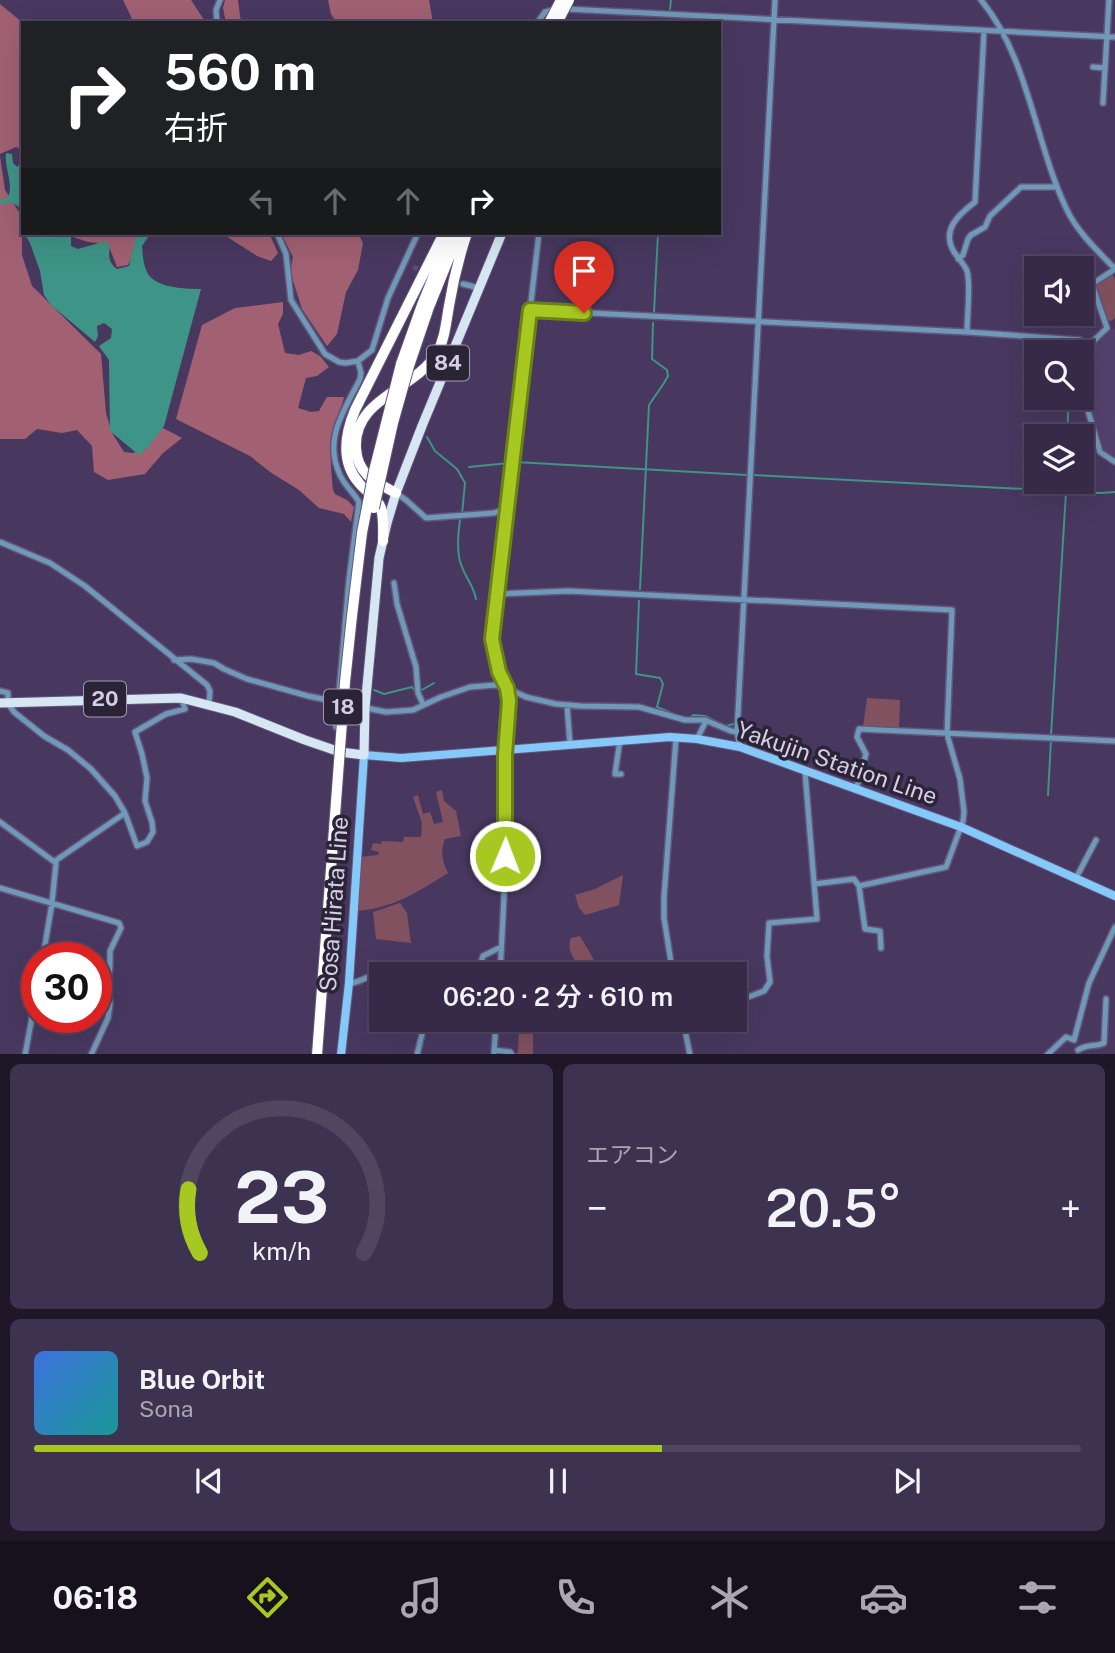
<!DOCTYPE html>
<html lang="ja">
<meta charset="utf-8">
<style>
body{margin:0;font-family:"Public Sans","Noto Sans JP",sans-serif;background:#3d324f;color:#f1f3f6;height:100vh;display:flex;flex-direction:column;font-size:26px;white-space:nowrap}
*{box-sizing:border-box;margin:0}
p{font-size:23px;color:#aaa7b4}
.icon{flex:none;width:38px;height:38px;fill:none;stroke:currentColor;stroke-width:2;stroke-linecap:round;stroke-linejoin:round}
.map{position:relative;height:1054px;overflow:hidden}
.side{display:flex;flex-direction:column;gap:10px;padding:10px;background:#1e1728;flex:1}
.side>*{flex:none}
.hud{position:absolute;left:21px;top:21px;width:700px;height:214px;border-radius:0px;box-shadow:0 7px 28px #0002,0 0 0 2px #504660;background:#202124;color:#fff;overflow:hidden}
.tools{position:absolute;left:1024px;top:256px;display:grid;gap:14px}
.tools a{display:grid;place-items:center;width:70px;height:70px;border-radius:0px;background:#362a48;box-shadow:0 7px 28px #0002,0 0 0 2px #504660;font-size:35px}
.speed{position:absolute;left:21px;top:942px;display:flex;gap:14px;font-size:35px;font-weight:700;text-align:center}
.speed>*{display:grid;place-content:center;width:91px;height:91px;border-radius:50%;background:#362a48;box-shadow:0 7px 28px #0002,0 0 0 2px #504660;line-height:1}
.speed .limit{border:10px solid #d22;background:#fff;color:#111}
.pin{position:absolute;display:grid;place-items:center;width:60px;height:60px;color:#fff;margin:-72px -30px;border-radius:50% 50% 50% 0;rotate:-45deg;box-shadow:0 0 7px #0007}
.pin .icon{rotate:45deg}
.me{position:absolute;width:77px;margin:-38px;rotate:1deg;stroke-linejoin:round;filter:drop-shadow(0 0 5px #0008)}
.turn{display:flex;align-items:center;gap:24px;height:147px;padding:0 28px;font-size:32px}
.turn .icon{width:91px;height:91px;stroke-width:2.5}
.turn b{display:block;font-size:49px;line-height:60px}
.lanes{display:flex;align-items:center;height:66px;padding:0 28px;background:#0003;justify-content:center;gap:35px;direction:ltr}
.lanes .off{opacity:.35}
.big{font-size:52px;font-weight:600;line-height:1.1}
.side .widget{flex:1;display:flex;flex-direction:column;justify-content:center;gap:10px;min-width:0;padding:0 24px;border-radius:10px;background:#3d324f}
.side .dial{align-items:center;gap:0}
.dial svg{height:182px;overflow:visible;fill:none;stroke:#504660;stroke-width:7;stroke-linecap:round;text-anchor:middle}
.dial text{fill:#f1f3f6;stroke:none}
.song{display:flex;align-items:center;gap:21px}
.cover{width:84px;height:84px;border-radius:10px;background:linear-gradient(135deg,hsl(220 70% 55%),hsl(180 70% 35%))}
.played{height:7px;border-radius:4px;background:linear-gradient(90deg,#a6c821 60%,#504660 60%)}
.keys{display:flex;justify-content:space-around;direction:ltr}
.heat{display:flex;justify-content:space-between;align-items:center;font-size:38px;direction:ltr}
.side .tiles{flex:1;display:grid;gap:10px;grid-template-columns:1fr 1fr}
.widget:last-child{grid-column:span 2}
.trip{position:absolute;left:369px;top:962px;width:378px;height:70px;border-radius:0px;background:#362a48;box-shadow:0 7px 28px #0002,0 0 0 2px #504660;font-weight:600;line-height:70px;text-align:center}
.dock{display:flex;height:112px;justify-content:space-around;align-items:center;background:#16111d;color:#aaa7b4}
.dock .icon{width:49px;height:49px}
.dock .current{color:#a6c821}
.dock b{font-size:32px;color:#f1f3f6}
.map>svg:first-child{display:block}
.built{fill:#54416e}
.green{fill:#82515f}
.forest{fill:#a16173}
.water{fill:#3e9486}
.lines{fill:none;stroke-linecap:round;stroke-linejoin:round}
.stream{stroke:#3e9486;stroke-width:2}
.street-tunnel{stroke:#5d4e74;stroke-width:5;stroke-dasharray:5 2.5;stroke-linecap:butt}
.street-casing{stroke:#64567b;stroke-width:8}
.secondary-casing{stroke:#64567b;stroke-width:10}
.primary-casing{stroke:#64567b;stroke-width:11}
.highway-casing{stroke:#64567b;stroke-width:12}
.street{stroke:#6f99b8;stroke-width:5}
.secondary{stroke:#85c9fb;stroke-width:8}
.primary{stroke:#d6e7f3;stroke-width:9}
.highway{stroke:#fff;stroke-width:10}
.highway-bridge-casing{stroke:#64567b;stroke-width:12;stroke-linecap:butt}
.highway-bridge{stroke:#fff;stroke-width:10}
.route-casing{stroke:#6c8215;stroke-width:18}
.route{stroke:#a6c821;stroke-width:12}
.labels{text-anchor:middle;stroke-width:7;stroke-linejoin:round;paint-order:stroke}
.shield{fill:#2b2436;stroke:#a29ab0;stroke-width:2}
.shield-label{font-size:21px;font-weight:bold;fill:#d5cde5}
.street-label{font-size:23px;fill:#d5cde5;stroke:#2b2436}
</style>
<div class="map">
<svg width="1115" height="1055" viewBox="0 0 1115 1055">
<rect width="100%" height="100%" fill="#483860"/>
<path class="built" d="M 1115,327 L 1115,459 L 1104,451 L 1101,446 L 1082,379 L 1082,357 Z"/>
<path class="green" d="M 1112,274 L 1115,279 L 1115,318 L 1111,321 L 1107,320 L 1096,288 L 1097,283 Z
M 867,698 L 900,700 L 899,729 L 863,727 Z
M 442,790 L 444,801 L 456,811 L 461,836 L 445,839 C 440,851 442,861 448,873 C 417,892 396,907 358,911 L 361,857 L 378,855 L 379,852 L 371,850 L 373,843 L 381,844 L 382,841 L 403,842 L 404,837 L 421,837 L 422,823 L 413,797 L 418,795 L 423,814 L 430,812 L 434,824 L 443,822 L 436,792 Z
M 623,875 L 619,905 L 585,915 L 579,908 L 575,895 L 595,889 Z
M 400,903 L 407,913 L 411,943 L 376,939 L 373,912 Z
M 580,936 L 593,958 L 598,975 L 585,975 C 578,963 565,952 571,938 Z
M 533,1025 L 533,1054 L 515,1055 L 518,1052 L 519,1026 Z"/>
<path class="forest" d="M 123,0 L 191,0 L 206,23 L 134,23 Z
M 225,0 L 238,0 L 241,23 L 226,23 L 223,8 Z
M 328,0 L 429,0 L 433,23 L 337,23 L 331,14 Z
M 0,4 L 23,23 L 23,150 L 16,147 L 0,154 Z
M 0,156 L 5,190 L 22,217 L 22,255 L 32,286 L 101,354 L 106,413 L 112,433 L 124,452 L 132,453 L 145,450 L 154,434 L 163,428 L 182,438 L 163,453 L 145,474 L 108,480 L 94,472 L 92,446 L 77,430 L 62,433 L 37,429 L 25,439 L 0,439 Z
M 71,233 L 143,233 L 128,265 L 117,267 L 108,244 L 88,242 L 73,237 Z
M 221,233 L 269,233 L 278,253 L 271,261 L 257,256 Z
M 281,233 L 358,233 L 363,243 L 358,270 L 346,292 L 337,334 L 327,346 L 302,309 L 290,271 L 293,257 Z
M 283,302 L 283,314 L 278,324 L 285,353 L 299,355 L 311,351 L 320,356 L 329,367 L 317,376 L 306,378 L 298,408 L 311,412 L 319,411 L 327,397 L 344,397 C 342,408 336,417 333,428 C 329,449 331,469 333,490 L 335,494 L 347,500 L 354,507 L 351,522 L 344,514 L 319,508 L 299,490 L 270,472 L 250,456 L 176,419 L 202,325 L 235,308 Z"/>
<path class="water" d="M 6,153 L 12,154 L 13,163 L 17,167 L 23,161 L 23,212 C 18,204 9,200 1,205 L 0,200 L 8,197 C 14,184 4,168 6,153 Z
M 24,233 L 71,233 L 71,246 L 78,249 L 106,241 L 110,246 C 108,256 109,263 117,269 L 129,266 L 136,236 L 140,233 L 151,233 L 142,246 C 143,256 143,265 148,274 C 157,288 186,289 201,289 L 164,426 L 148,447 L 139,455 L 110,431 L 109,360 L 99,346 L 111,338 L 112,329 L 104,323 L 97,326 L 98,336 L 95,342 L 51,305 L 44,295 L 40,271 L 30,243 Z"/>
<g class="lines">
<path class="stream" d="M 670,9 L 671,0
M 669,23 L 669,20
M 654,312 L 658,233
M 1068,352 L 1070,343
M 1067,436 L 1069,397
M 427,437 L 435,451 L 457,469 L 465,483 L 462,514
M 515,462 L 747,475
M 469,467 L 509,463
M 753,475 L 1101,493 L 1115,492
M 1063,490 L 1064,481
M 460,520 C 458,534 456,554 462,567 C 466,578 474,587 476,599
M 640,589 L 649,405 L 664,383 L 668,376 L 667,370 L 652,359 L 653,323
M 639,601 L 636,674 L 660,678 L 663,684 L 657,707 L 676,715
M 374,690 L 384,694 L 412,687 L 415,691
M 420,691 L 434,683
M 685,717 L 691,717 L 693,715 L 705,716 L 725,726 L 734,724
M 1051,735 L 1066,492
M 1048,795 L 1051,740"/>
<path class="street-tunnel" d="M 413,267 L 427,272"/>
<defs>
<path id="street" d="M 981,0 C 1029,58 1035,144 1067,210 C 1078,233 1098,251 1115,269 L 1092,284 L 1107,328 L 1082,352
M 566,9 L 1115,37
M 217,23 L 216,10 L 220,0
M 537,23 L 545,12 L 556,9
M 1093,67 L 1105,68
M 1103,103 L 1109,0
M 277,233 L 286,254 L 291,300 L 325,354 L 339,362 L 345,363 L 358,361 L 372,350 L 388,298 L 418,233
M 958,259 L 963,255 L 968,239 L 971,235 L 985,227 L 990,216 L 1021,187 L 1057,187
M 463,284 L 479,288
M 530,310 L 967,332 L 1080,340 L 1088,345
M 967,332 C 967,317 971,284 967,271 C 965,265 958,258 954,252 C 941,230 958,215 975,202 L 984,31
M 1082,390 L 1100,452 L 1115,462
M 396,493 L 406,500 L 426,518 L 494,513 L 508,508
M 0,542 L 50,563 L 85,586 L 207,685 L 210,691 L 209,704
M 394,583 L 397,604 L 416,667 L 418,693 L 423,704
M 498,594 L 568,591 L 952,610 L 947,734 L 960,779 L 964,812 L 963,821 L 946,867 L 859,886 L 854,879 L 814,884
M 174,660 L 191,659 L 214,663 L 224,669 L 247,679 L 308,696 L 386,712 L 413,710 L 441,697 L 470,687 L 496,685 L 513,691 L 526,697 L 556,704 L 581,706 L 639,707 L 685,720 L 705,720 L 731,731 L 737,732
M 0,691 L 8,693 L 8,703 L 14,712 L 44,736 L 68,750 L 91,769 L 115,796 L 125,813 L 55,861
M 567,705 L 570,744
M 336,727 L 349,580 L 359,502 C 354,493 345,486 340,475 C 323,439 344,411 360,379 L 361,373 L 358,361
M 697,739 L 706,721
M 620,740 L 615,774 L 621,774
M 740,747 L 737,732 L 775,0
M 856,790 L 866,754 L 857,737 L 859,729 L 1115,741
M 125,813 L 137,846 L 147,842 L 153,832 L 152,822 L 145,801 L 147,778 L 142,754 L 135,732 L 166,714 L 185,709 L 181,698
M 0,822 L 56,863 L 52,903 L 43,957
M 1076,878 L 1096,840
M 859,886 L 865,929 L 880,931 L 881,948
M 0,888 L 119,923 L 121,928 L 110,951 L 110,967 L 108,981 L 110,1005 L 108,1018 L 91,1055
M 477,975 L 483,956 L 501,947
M 500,975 L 504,897 L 505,755 L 509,701 L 507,688 L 499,672 L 492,639 L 539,233
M 673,975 L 664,918 L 664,897 L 676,738
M 349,983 C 361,984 369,972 382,976
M 735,1002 L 764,991 L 770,982 L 767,956 L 769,923 L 817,919 L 805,772
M 683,1020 L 690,1055
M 495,1027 L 548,1020
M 494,1050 L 510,1052 L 512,1055
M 1078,1050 C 1087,1044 1095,1047 1104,1043 L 1106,999
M 25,1055 L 37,990
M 417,1055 L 422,1034 L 429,1020
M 494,1055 L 496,1020
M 1047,1055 L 1066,1037 L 1074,1040 L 1089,983 L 1115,927"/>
<path id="secondary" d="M 341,1055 L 349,983 L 364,755 L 401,758 L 670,737 L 697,739 L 740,747 L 961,827 L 1115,896"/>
<path id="primary" d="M 0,703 L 181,698 L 235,712 L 305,740 L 340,752 L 364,755 L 365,708 L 379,558 L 387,523 L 396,493 L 422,426 L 502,233"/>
<path id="highway" d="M 401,364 L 422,305 L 451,233
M 409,366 L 429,307 L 459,233
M 396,493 C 375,482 357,474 356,448 C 353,398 415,390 437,353 C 445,339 446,322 449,306 C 453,281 459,257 467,233
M 383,541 C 383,531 384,518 381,508 C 377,497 366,492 359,483 C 340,461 345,434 355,410 L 444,233"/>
</defs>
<use href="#street" class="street-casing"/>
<use href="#secondary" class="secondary-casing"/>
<use href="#primary" class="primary-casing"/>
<use href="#highway" class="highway-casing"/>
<use href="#street" class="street"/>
<use href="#secondary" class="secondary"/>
<use href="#primary" class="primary"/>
<use href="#highway" class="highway"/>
<defs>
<path id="highway-bridge" d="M 549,23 L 561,0
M 557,23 L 569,0
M 374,508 L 393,423 L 409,366
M 317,1055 L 345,682 L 352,616 L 362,533 L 374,471 L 401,364"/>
</defs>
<use href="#highway-bridge" class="highway-bridge-casing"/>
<use href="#highway-bridge" class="highway-bridge"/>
</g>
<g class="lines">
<defs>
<path id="route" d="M 505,856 L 505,755 L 509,701 L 507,688 L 499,672 L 492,639 L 530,310 L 584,313"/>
</defs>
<use href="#route" class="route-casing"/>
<use href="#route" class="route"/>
</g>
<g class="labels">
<g class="shield">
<rect x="427" y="345.5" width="42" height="35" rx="5"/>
<rect x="84" y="681.5" width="42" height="35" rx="5"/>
<rect x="324" y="689.5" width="38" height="35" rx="5"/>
</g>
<g class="shield-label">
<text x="448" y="370">84</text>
<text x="105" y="706">20</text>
<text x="343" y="714">18</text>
</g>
<g class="street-label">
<text transform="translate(837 763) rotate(19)" y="8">Yakujin Station Line</text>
<text transform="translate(334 904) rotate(-86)" y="8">Sosa Hirata Line</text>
</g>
</g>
</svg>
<div class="tools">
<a><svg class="icon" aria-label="sound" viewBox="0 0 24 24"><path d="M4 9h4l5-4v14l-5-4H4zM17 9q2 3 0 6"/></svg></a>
<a><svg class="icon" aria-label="search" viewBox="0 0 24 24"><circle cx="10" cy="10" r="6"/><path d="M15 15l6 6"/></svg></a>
<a><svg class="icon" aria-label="layers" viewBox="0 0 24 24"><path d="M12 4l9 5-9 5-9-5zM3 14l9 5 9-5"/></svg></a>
</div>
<div class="speed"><div class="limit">30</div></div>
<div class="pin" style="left:584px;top:313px;background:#d93025"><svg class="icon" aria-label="arrive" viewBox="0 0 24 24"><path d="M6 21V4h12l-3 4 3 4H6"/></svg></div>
<svg class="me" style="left:505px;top:856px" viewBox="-20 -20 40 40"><circle r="17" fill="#a6c821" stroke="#fff" stroke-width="3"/><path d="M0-11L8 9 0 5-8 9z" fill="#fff"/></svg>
<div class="trip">06:20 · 2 分 · 610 m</div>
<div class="hud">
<div class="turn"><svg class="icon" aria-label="right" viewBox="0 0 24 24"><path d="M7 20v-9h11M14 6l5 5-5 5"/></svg><div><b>560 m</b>右折</div></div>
<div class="lanes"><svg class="icon off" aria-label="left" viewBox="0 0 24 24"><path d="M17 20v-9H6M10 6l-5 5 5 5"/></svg><svg class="icon off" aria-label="ahead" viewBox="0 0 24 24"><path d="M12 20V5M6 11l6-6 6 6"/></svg><svg class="icon off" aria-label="ahead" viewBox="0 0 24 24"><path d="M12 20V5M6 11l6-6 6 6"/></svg><svg class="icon" aria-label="right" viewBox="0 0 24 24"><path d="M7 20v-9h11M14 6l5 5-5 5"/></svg></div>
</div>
</div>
<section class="side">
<div class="tiles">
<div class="widget dial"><svg viewBox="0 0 100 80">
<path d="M14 69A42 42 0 1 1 86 69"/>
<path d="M14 69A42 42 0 0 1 9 41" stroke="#a6c821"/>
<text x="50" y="56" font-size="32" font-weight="700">23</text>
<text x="50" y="72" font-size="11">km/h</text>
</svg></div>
<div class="widget"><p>エアコン</p>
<div class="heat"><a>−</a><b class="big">20.5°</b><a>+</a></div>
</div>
<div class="widget">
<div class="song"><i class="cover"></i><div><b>Blue Orbit</b><p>Sona</p></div></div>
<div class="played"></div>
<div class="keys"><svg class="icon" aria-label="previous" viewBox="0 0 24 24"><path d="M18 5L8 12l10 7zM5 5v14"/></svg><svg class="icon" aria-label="pause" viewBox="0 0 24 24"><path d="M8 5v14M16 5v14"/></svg><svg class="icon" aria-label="next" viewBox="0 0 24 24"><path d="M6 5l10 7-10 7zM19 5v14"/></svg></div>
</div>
</div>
</section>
<nav class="dock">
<b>06:18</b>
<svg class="icon current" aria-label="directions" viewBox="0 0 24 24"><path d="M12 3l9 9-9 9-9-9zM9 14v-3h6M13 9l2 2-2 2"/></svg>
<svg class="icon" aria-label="music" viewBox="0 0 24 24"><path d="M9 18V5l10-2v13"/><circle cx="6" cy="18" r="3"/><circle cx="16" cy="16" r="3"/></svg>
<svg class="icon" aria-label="phone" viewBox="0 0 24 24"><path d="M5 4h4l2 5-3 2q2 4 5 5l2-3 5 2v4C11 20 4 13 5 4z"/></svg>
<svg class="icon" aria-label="climate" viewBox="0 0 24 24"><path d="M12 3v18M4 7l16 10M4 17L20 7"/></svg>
<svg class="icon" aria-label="car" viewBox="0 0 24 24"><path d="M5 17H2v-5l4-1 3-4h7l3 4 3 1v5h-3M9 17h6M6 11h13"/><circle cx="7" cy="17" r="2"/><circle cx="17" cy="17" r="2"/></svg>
<svg class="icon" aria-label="filters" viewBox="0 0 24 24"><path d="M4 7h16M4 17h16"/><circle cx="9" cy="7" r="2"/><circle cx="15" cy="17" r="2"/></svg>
</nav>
